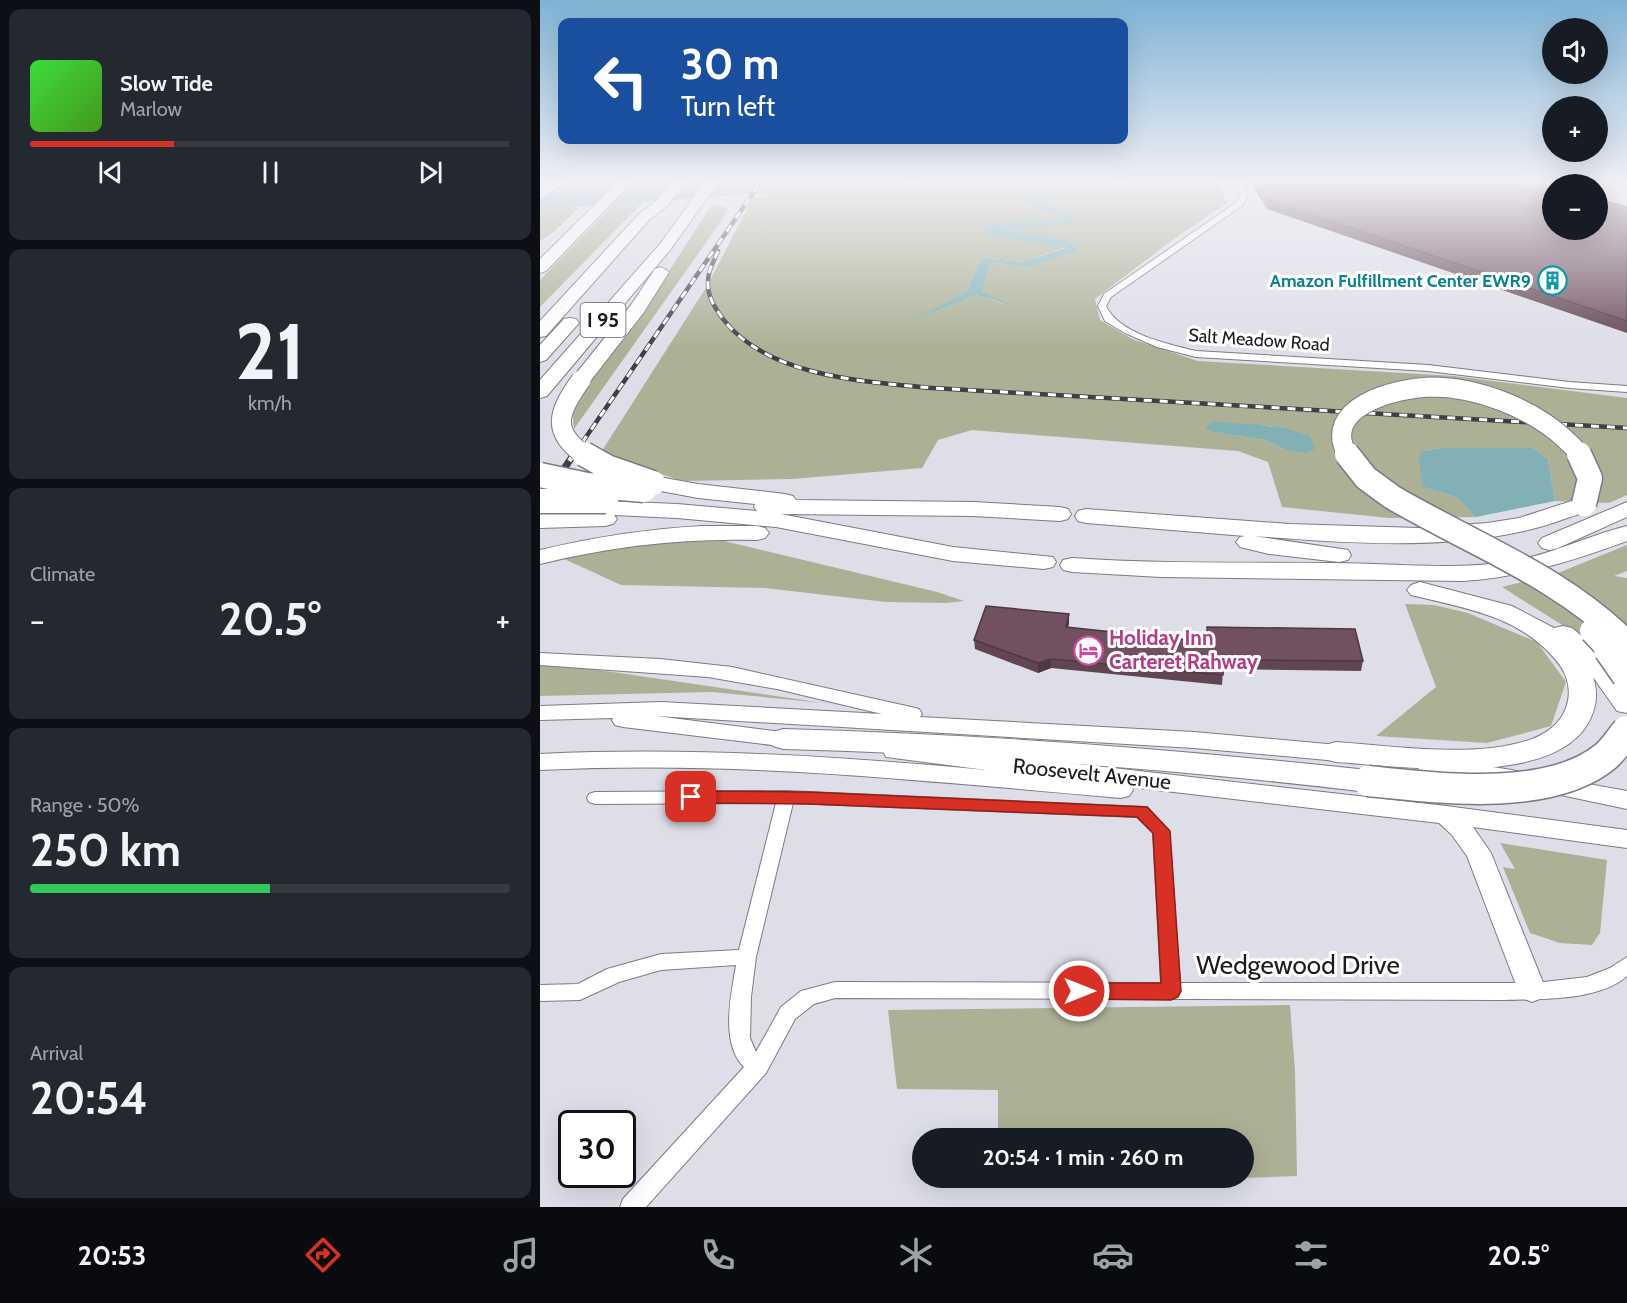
<!DOCTYPE html>
<meta charset="utf-8">
<style>
body{margin:0;font-family:Cabin,sans-serif;background:#242831;color:#f1f3f6;height:100vh;display:flex;flex-direction:column;font-size:22px;white-space:nowrap}
*{box-sizing:border-box;margin:0}
p{font-size:20px;color:#9ea1a6}
.icon{flex:none;width:33px;height:33px;fill:none;stroke:currentColor;stroke-width:2;stroke-linecap:round;stroke-linejoin:round}
.map{position:relative;flex:1;overflow:hidden}
.sheet{display:flex;flex-direction:column;gap:9px;padding:9px;background:#0d0f14;width:540px}
.sheet>*{flex:none}
.hud{position:absolute;left:18px;top:18px;width:570px;height:126px;border-radius:12px;box-shadow:0 6px 24px #0002;background:#1a4fa0;color:#fff;overflow:hidden}
.controls{position:absolute;left:1002px;top:18px;display:grid;gap:12px}
.controls a{display:grid;place-items:center;width:66px;height:66px;border-radius:50%;background:#171b24;box-shadow:0 6px 24px #0002;font-size:30px}
.speed{position:absolute;left:18px;top:1110px;display:flex;gap:12px;font-size:30px;font-weight:700;text-align:center}
.speed>*{display:grid;place-content:center;width:78px;height:78px;border-radius:50%;background:#171b24;box-shadow:0 6px 24px #0002;line-height:1}
.speed .limit{border:3px solid #111;border-radius:9px;background:#fff;color:#111}
.pin{position:absolute;display:grid;place-items:center;width:51px;height:51px;color:#fff;margin:-26px;border-radius:12px;box-shadow:0 3px 9px #0006}
.me{position:absolute;width:66px;margin:-33px;rotate:90deg;stroke-linejoin:round;filter:drop-shadow(0 0 4px #0008)}
.turn{display:flex;align-items:center;gap:21px;height:126px;padding:0 24px;font-size:27px}
.turn .icon{width:78px;height:78px;stroke-width:2.5}
.turn b{display:block;font-size:42px;line-height:51px}
.big{font-size:45px;font-weight:800;line-height:1.1}
.sheet .card{flex:1;display:flex;flex-direction:column;justify-content:center;gap:9px;min-width:0;padding:0 21px;border-radius:12px;background:#242831}
.sheet .dial{align-items:center;gap:0}
.dial b{font-size:78px;line-height:1}
.song{display:flex;align-items:center;gap:18px}
.cover{width:72px;height:72px;border-radius:9px;background:linear-gradient(135deg,hsl(120 70% 55%),hsl(100 70% 35%))}
.played{height:6px;border-radius:3px;background:linear-gradient(90deg,#d93025 30%,#363941 30%)}
.keys{display:flex;justify-content:space-around;direction:ltr}
.heat{display:flex;justify-content:space-between;align-items:center;font-size:33px;direction:ltr}
.charge{height:9px;border-radius:4px;background:linear-gradient(90deg,#34c759 50%,#363941 0)}
.trip{position:absolute;left:372px;top:1128px;width:342px;height:60px;border-radius:30px;background:#171b24;box-shadow:0 6px 24px #0002;font-weight:800;line-height:60px;text-align:center}
.tab-bar{display:flex;height:96px;justify-content:space-around;align-items:center;background:#090b0e;color:#9ea1a6}
.tab-bar .icon{width:42px;height:42px}
.tab-bar .current{color:#d93025}
.tab-bar b{font-size:27px;color:#f1f3f6}
main{display:flex;flex:1;min-height:0}
.map>svg:first-child{display:block}
.green{fill:#acb094;fill-rule:evenodd}
.water{fill:#81b0b5}
.lines{fill:none;stroke-linecap:round;stroke-linejoin:round}
.street-casing{stroke:#7b7b85;stroke-width:2}
.secondary-casing{stroke:#7b7b85;stroke-width:2}
.highway-casing{stroke:#7b7b85;stroke-width:2}
.street{fill:#fff;fill-rule:evenodd}
.secondary{fill:#fff;fill-rule:evenodd}
.highway{fill:#fff;fill-rule:evenodd}
.rail-far1-casing{stroke:#3f3f44;stroke-width:4.5}
.rail-casing{stroke:#3f3f44;stroke-width:7}
.rail-far1{stroke:#fff;stroke-width:3;stroke-dasharray:8;stroke-linecap:butt}
.rail{stroke:#fff;stroke-width:4.5;stroke-dasharray:13;stroke-linecap:butt}
.highway-bridge-far2-casing{stroke:#7b7b85;stroke-width:21;stroke-linecap:butt}
.highway-bridge-far1-casing{stroke:#7b7b85;stroke-width:27;stroke-linecap:butt}
.highway-bridge-casing{stroke:#7b7b85;stroke-width:33;stroke-linecap:butt}
.highway-bridge-far2{stroke:#fff;stroke-width:19}
.highway-bridge-far1{stroke:#fff;stroke-width:24}
.highway-bridge{stroke:#fff;stroke-width:30}
.wall{fill:#614553}
.shaded-wall{fill:#4f3843}
.building{fill:#715060;stroke:#4f3843;stroke-width:1.5}
.route{fill:#d93025;stroke:#8d1f18;stroke-width:1.5}
.labels{text-anchor:middle;stroke-width:6;stroke-linejoin:round;paint-order:stroke}
.far-culture-label{font-size:18px;font-weight:bold;fill:#0d838f;stroke:#fff;text-anchor:end}
.far-street-label{font-size:18px;fill:#1d1d21;stroke:#fff}
.shield{fill:#fff;stroke:#616164;stroke-width:1.5}
.shield-label{font-size:20px;font-weight:bold;fill:#1d1d21}
.hotel-label{font-size:21px;font-weight:bold;fill:#b23c85;stroke:#fff;text-anchor:start}
.street-label{font-size:21px;fill:#1d1d21;stroke:#fff}
.near-street-label{font-size:26px;fill:#1d1d21;stroke:#fff}
</style>
<main>
<section class="sheet">
<div class="card">
<div class="song"><i class="cover"></i><div><b>Slow Tide</b><p>Marlow</p></div></div>
<div class="played"></div>
<div class="keys"><svg class="icon" aria-label="previous" viewBox="0 0 24 24"><path d="M18 5L8 12l10 7zM5 5v14"/></svg><svg class="icon" aria-label="pause" viewBox="0 0 24 24"><path d="M8 5v14M16 5v14"/></svg><svg class="icon" aria-label="next" viewBox="0 0 24 24"><path d="M6 5l10 7-10 7zM19 5v14"/></svg></div>
</div>
<div class="card dial"><b>21</b><p>km/h</p></div>
<div class="card"><p>Climate</p>
<div class="heat"><a>−</a><b class="big">20.5°</b><a>+</a></div>
</div>
<div class="card"><p>Range · 50%</p><b class="big">250 km</b><div class="charge"></div></div>
<div class="card"><p>Arrival</p><b class="big">20:54</b></div>
</section>
<div class="map">
<svg width="1087" height="1207" viewBox="0 0 1087 1207">
<rect width="100%" height="100%" fill="#dedee9"/>
<path class="green" d="M 313,180 L 354,180 L 374,187 L 390,180 L 521,180 L 513,181 L 484,201 L 526,220 L 459,222 L 442,229 L 454,236 L 526,247 L 483,262 L 441,258 L 427,291 L 379,318 L 436,295 L 467,305 L 442,291 L 451,262 L 490,268 L 540,250 L 527,239 L 459,229 L 541,221 L 501,201 L 527,184 L 579,191 L 622,180 L 676,180 L 687,203 L 631,241 L 555,299 L 560,320 L 592,339 L 658,361 L 914,376 L 1087,398 L 1087,495 L 1069,503 L 1015,501 L 1008,459 L 993,448 L 901,448 L 882,451 L 883,487 L 916,497 L 936,517 L 849,518 L 742,507 L 728,462 L 698,451 L 432,430 L 398,440 L 382,468 L 252,479 L 142,481 L 60,454 L 167,286 L 213,198 L 264,187 ZM 710,425 L 732,426 L 746,450 L 725,440 L 673,432 Z
M 102,203 L 0,307 L 0,280 L 73,205 Z
M 172,204 L 188,208 L 182,220 L 34,429 L 32,407 L 122,282 Z
M 32,206 L 38,208 L 16,230 L 0,241 L 0,208 Z
M 184,541 L 397,592 L 424,601 L 406,603 L 346,602 L 225,588 L 81,585 L 20,557 L 111,542 Z
M 1087,545 L 1087,571 L 1074,576 L 1087,578 L 1087,695 L 1057,647 L 962,587 L 1018,573 Z
M 865,604 L 894,605 L 928,613 L 997,642 L 1026,682 L 1011,726 L 947,743 L 836,736 L 896,687 Z
M 18,664 L 284,703 L 172,692 L 0,696 L 0,665 Z
M 960,843 L 1067,860 L 1060,933 L 1052,945 L 1020,943 L 990,933 L 963,867 L 975,869 Z
M 750,1005 L 755,1071 L 757,1176 L 458,1187 L 458,1178 L 704,1178 L 704,1138 L 458,1138 L 458,1090 L 357,1089 L 348,1010 Z"/>
<path class="water" d="M 0,180 L 324,180 L 264,187 L 231,194 L 207,194 L 73,205 L 0,208 Z
M 550,180 L 578,185 L 595,180 L 622,180 L 579,191 L 527,184 L 502,201 L 542,222 L 463,229 L 527,239 L 540,250 L 490,268 L 451,262 L 442,291 L 472,306 L 436,295 L 372,321 L 427,291 L 441,258 L 483,262 L 525,248 L 454,236 L 442,229 L 459,222 L 524,220 L 484,201 L 513,181 Z
M 673,422 C 706,424 739,424 770,436 L 775,449 L 764,453 L 746,450 L 725,440 L 673,432 L 665,427 Z
M 901,448 L 993,448 L 1008,459 L 1015,501 L 936,517 L 916,497 L 883,487 L 879,457 L 882,451 Z"/>
<g class="lines">
<defs>
<path id="street" d="M 694,180 L 701,180 L 708,194 L 703,205 L 571,297 L 566,306 C 579,334 628,344 656,351 L 888,365 L 1029,382 L 1087,386 L 1087,392 L 1029,388 L 888,371 L 656,357 L 617,347 L 585,333 L 565,321 L 558,306 L 564,294 L 697,202 L 700,194 Z
M 246,791 L 607,807 L 629,831 L 640,983 L 995,983 L 1047,977 L 1070,968 L 1087,957 L 1087,976 C 1059,1001 1001,999 965,1000 L 295,998 L 274,1004 L 255,1019 L 226,1073 L 106,1207 L 80,1207 L 83,1199 L 204,1067 C 180,1043 191,996 196,965 L 121,970 L 79,982 L 40,1000 L 0,1001 L 0,985 L 38,984 L 67,969 L 121,954 L 199,950 L 236,803 L 55,804 L 49,802 L 47,798 L 49,794 L 55,792 ZM 253,803 L 597,817 L 613,833 L 621,983 L 295,982 L 261,991 L 241,1007 L 216,1052 L 210,1038 L 211,997 L 216,957 Z"/>
<path id="secondary" d="M 0,653 L 120,659 L 192,667 L 371,707 L 379,709 L 382,714 L 380,717 L 654,732 L 809,746 L 817,748 L 820,754 L 817,760 L 809,762 L 654,748 L 116,716 L 264,735 L 267,740 L 264,745 L 256,748 L 83,727 L 75,725 L 72,720 L 73,718 L 0,720 L 0,706 L 121,702 L 342,714 L 237,689 L 168,677 L 0,665 Z
M 354,743 L 906,806 L 1087,830 L 1087,848 L 933,827 L 951,853 L 1006,990 L 1002,998 L 992,1002 L 982,998 L 978,990 L 927,856 L 912,835 L 899,823 L 591,787 L 593,790 L 589,796 L 581,798 C 385,781 197,760 0,770 L 0,754 C 150,747 297,756 446,770 L 346,757 L 343,751 L 346,745 Z
M 888,757 L 972,770 L 980,772 L 984,778 L 980,784 L 972,786 L 880,771 L 876,765 L 880,759 Z
M 1010,777 L 1087,791 L 1087,809 L 1002,791 L 998,785 L 1002,779 Z"/>
<path id="highway" d="M 13,180 L 29,180 L 0,199 L 0,189 Z
M 80,180 L 94,180 L 6,271 L 0,273 L 0,259 Z
M 133,180 L 147,180 L 126,207 L 109,220 L 6,336 L 0,337 L 0,321 L 99,214 L 116,201 Z
M 166,180 L 180,180 L 130,250 L 7,396 L 0,398 L 0,380 L 120,244 Z
M 121,267 L 129,272 L 104,312 L 48,384 L 34,384 L 31,380 L 34,376 L 91,305 L 115,269 Z
M 30,318 L 36,319 L 39,323 L 6,360 L 0,362 L 0,345 L 24,319 Z
M 113,476 L 158,484 L 245,494 L 253,496 L 256,500 L 433,502 L 520,507 L 528,509 L 531,514 L 528,519 L 520,521 L 433,516 L 241,514 L 413,547 L 513,557 L 516,562 L 513,567 L 504,569 L 413,561 L 236,527 L 137,518 L 74,515 L 77,519 L 73,524 L 65,526 L 0,528 L 0,514 L 38,513 L 31,507 L 34,502 L 42,500 L 137,504 L 217,511 L 214,507 L 215,504 L 158,498 L 105,488 L 102,483 L 105,478 Z
M 1044,497 L 1052,499 L 1055,504 C 1050,512 1037,515 1027,518 C 933,554 813,543 714,536 L 808,550 L 811,555 L 808,560 L 799,562 L 729,554 L 700,547 L 696,542 L 700,537 L 705,536 L 546,523 L 538,521 L 535,516 L 538,511 L 546,509 L 749,524 L 879,528 L 947,523 L 979,518 Z
M 1087,502 L 1087,517 L 1018,548 L 1010,550 L 1002,548 L 998,543 L 1002,538 Z
M 162,526 L 217,526 L 225,528 L 229,533 L 225,538 L 217,540 C 143,538 72,546 0,564 L 0,550 C 54,537 107,529 162,526 Z
M 1087,526 L 1087,541 C 1033,561 981,577 923,581 L 621,577 L 532,572 L 523,570 L 520,565 L 523,560 L 532,558 C 619,564 705,562 792,563 C 853,563 913,571 974,561 C 1013,554 1049,535 1087,526 Z
M 880,582 L 972,606 L 1014,628 L 1023,626 L 1032,628 L 1069,659 L 1087,684 L 1087,713 L 1077,711 L 1053,677 C 1059,694 1056,710 1047,725 C 1008,788 859,766 796,762 L 785,759 L 781,752 L 785,745 L 796,742 C 856,746 935,759 992,739 C 1010,732 1024,720 1028,701 C 1031,685 1025,670 1015,659 C 978,615 923,608 871,595 L 867,590 L 871,585 Z
M 243,729 C 439,734 633,749 828,770 L 839,773 L 843,781 L 839,789 L 828,792 C 633,769 439,754 243,749 L 233,746 L 228,739 L 233,732 Z"/>
</defs>
<use href="#street" class="street-casing"/>
<use href="#secondary" class="secondary-casing"/>
<use href="#highway" class="highway-casing"/>
<use href="#street" class="street"/>
<use href="#secondary" class="secondary"/>
<use href="#highway" class="highway"/>
<defs>
<path id="rail-far1" d="M 178,251 C 174,261 168,270 168,281 C 167,296 175,308 183,319 C 227,377 326,382 393,388 L 1087,428
M 33,456 L 222,180"/>
<path id="rail" d="M 0,504 L 34,454"/>
</defs>
<use href="#rail-far1" class="rail-far1-casing"/>
<use href="#rail" class="rail-casing"/>
<use href="#rail-far1" class="rail-far1"/>
<use href="#rail" class="rail"/>
<defs>
<path id="highway-bridge-far2" d="M 41,380 C 19,411 9,431 46,456
M 808,456 C 779,407 856,388 891,387 C 938,387 991,408 1025,439 C 1030,444 1037,449 1040,456"/>
<path id="highway-bridge-far1" d="M 44,454 L 67,467 L 113,483
M 807,454 L 826,478 L 852,497 C 932,544 1020,576 1087,643
M 1039,454 L 1050,478 L 1044,504
M 0,475 L 47,485 L 104,490
M 0,501 L 66,501
M 1052,631 L 1070,650"/>
<path id="highway-bridge" d="M 1069,649 L 1087,675
M 828,781 C 896,788 1010,803 1066,756 C 1074,749 1080,739 1087,731"/>
</defs>
<use href="#highway-bridge-far2" class="highway-bridge-far2-casing"/>
<use href="#highway-bridge-far1" class="highway-bridge-far1-casing"/>
<use href="#highway-bridge" class="highway-bridge-casing"/>
<use href="#highway-bridge-far2" class="highway-bridge-far2"/>
<use href="#highway-bridge-far1" class="highway-bridge-far1"/>
<use href="#highway-bridge" class="highway-bridge"/>
</g>
<path class="wall" d="M 709,180 L 988,180 L 1087,207 L 1087,333 L 727,209 Z
M 529,614 L 529,623 L 528,627 L 666,642 L 667,627 L 823,661 L 821,671 L 683,669 L 682,685 L 511,668 L 498,673 L 435,649 L 434,640 Z"/>
<path class="shaded-wall" d="M 529,614 L 529,623 L 526,636 L 526,627 Z
M 511,659 L 511,668 L 498,673 L 498,663 Z"/>
<path class="building" d="M 715,180 L 988,180 L 1012,186 L 1012,230 L 1058,230 L 1058,199 L 1087,207 L 1087,321 L 728,200 Z
M 446,606 L 529,614 L 526,627 L 668,642 L 667,627 L 815,629 L 823,661 L 684,660 L 683,675 L 511,659 L 498,663 L 434,640 Z"/>
<linearGradient id="sky" x2="0" y2="1"><stop stop-color="#7fb2d4"/><stop offset="0.52" stop-color="#f0f0f5"/><stop offset="1" stop-color="#f0f0f5" stop-opacity="0"/></linearGradient>
<rect width="1087" height="349" fill="url(#sky)"/>
<path class="route" d="M 151,791 L 268,792 L 607,807 L 630,831 L 641,991 L 638,997 L 631,1000 L 539,999 L 532,997 L 529,991 L 532,985 L 539,983 L 621,983 L 613,833 L 597,817 L 268,804 L 151,803 L 145,802 L 142,797 L 145,793 Z"/>
<defs>
<symbol id="building-ring" viewBox="-11 -11 22 22"><circle r="9.5" fill="#fff" stroke="#0f9aa8" stroke-width="1.5"/><path d="M-4-6H4V6H1V3H-1V6H-4ZM-2.5-4.3h1.7v1.8h-1.7ZM.8-4.3h1.7v1.8H.8ZM-2.5-1h1.7V.8h-1.7ZM.8-1h1.7V.8H.8Z" fill="#0f9aa8"/></symbol>
<symbol id="hotel-ring" viewBox="-11 -11 22 22"><circle r="9.5" fill="#fff" stroke="#d1479c" stroke-width="1.5"/><path d="M-6-4.5h1.5V1H6V5H4.5V3h-9V5H-6ZM-4 0a1.8 1.8 0 1 1 3.6 0ZM.5 0V-2.5h3Q6-2.5 6 0Z" fill="#d1479c"/></symbol>
</defs>
<g fill-rule="evenodd">
<use href="#building-ring" x="996" y="264" width="33" height="33"/>
<use href="#hotel-ring" x="532" y="634" width="33" height="33"/>
</g>
<g class="labels">
<g class="far-culture-label">
<text x="991" y="287">Amazon Fulfillment Center EWR9</text>
</g>
<g class="far-street-label">
<text transform="translate(719 340) rotate(4)" y="6">Salt Meadow Road</text>
</g>
<rect class="shield" x="40.5" y="303" width="45" height="34" rx="4.5"/>
<g class="shield-label">
<text x="63" y="327">I 95</text>
</g>
<g class="hotel-label">
<text x="569" y="645">Holiday Inn<tspan x="569" dy="24">Carteret Rahway</tspan></text>
</g>
<g class="street-label">
<text transform="translate(552 774) rotate(6)" y="7">Roosevelt Avenue</text>
</g>
<g class="near-street-label">
<text x="758" y="974">Wedgewood Drive</text>
</g>
</g>
</svg>
<div class="controls">
<a><svg class="icon" aria-label="sound" viewBox="0 0 24 24"><path d="M4 9h4l5-4v14l-5-4H4zM17 9q2 3 0 6"/></svg></a>
<a>+</a>
<a>−</a>
</div>
<div class="speed"><div class="limit">30</div></div>
<div class="pin" style="left:151px;top:797px;background:#d93025"><svg class="icon" aria-label="arrive" viewBox="0 0 24 24"><path d="M6 21V4h12l-3 4 3 4H6"/></svg></div>
<svg class="me" style="left:539px;top:991px" viewBox="-20 -20 40 40"><circle r="17" fill="#d93025" stroke="#fff" stroke-width="3"/><path d="M0-11L8 9 0 5-8 9z" fill="#fff"/></svg>
<div class="trip">20:54 · 1 min · 260 m</div>
<div class="hud">
<div class="turn"><svg class="icon" aria-label="left" viewBox="0 0 24 24"><path d="M17 20v-9H6M10 6l-5 5 5 5"/></svg><div><b>30 m</b>Turn left</div></div>
</div>
</div>
</main>
<nav class="tab-bar">
<b>20:53</b>
<svg class="icon current" aria-label="directions" viewBox="0 0 24 24"><path d="M12 3l9 9-9 9-9-9zM9 14v-3h6M13 9l2 2-2 2"/></svg>
<svg class="icon" aria-label="music" viewBox="0 0 24 24"><path d="M9 18V5l10-2v13"/><circle cx="6" cy="18" r="3"/><circle cx="16" cy="16" r="3"/></svg>
<svg class="icon" aria-label="phone" viewBox="0 0 24 24"><path d="M5 4h4l2 5-3 2q2 4 5 5l2-3 5 2v4C11 20 4 13 5 4z"/></svg>
<svg class="icon" aria-label="climate" viewBox="0 0 24 24"><path d="M12 3v18M4 7l16 10M4 17L20 7"/></svg>
<svg class="icon" aria-label="car" viewBox="0 0 24 24"><path d="M5 17H2v-5l4-1 3-4h7l3 4 3 1v5h-3M9 17h6M6 11h13"/><circle cx="7" cy="17" r="2"/><circle cx="17" cy="17" r="2"/></svg>
<svg class="icon" aria-label="filters" viewBox="0 0 24 24"><path d="M4 7h16M4 17h16"/><circle cx="9" cy="7" r="2"/><circle cx="15" cy="17" r="2"/></svg>
<b>20.5°</b>
</nav>
